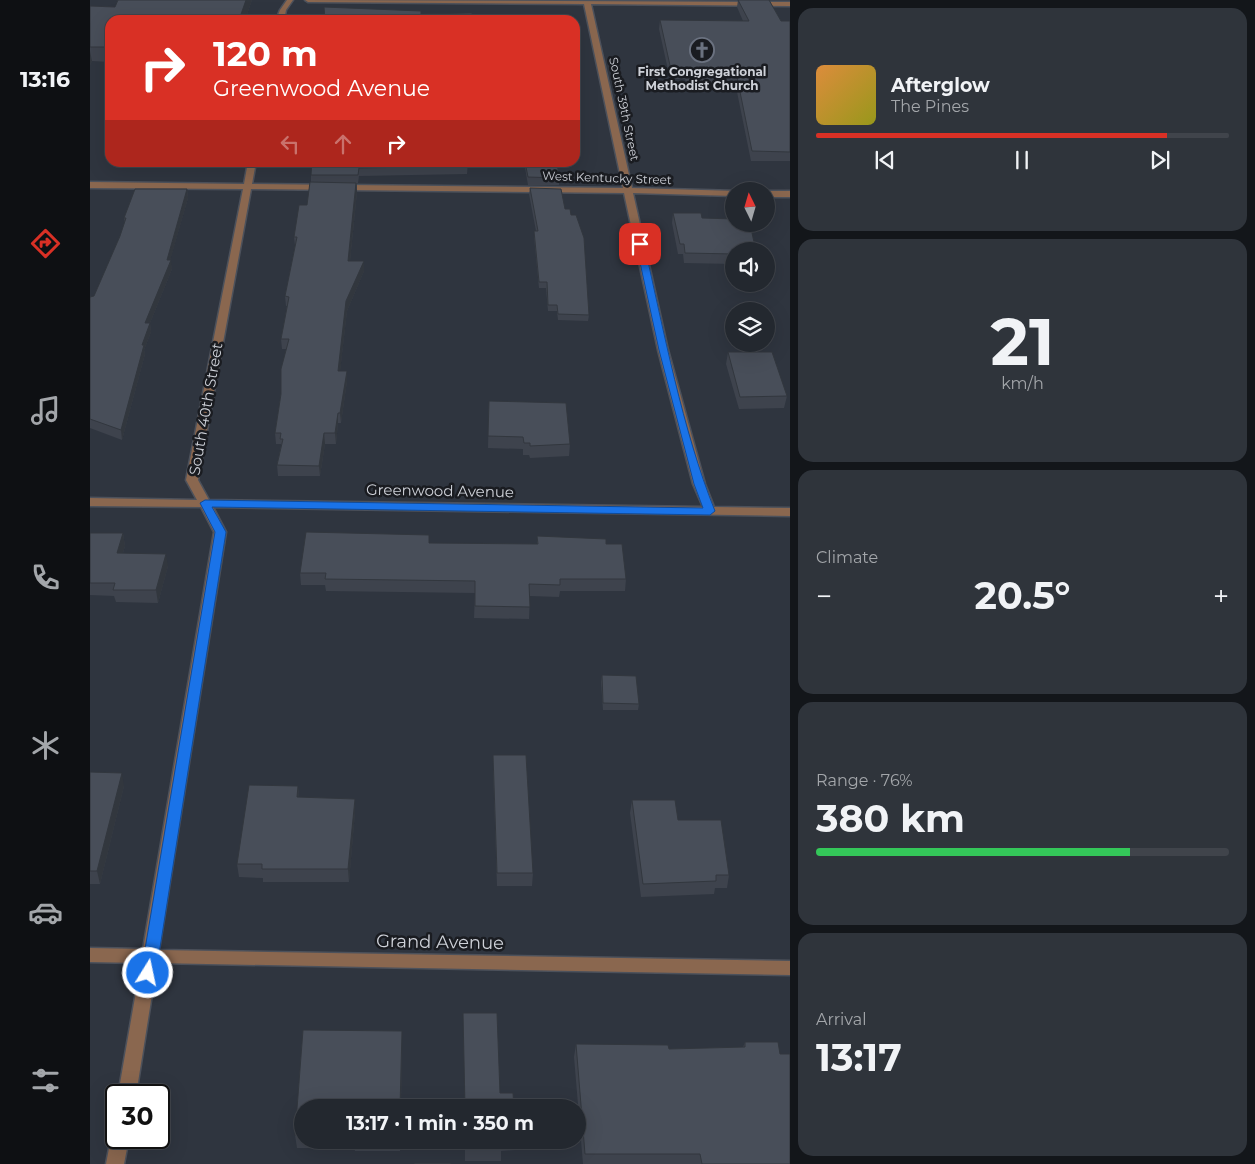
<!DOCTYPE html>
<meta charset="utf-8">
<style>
body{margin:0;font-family:Montserrat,sans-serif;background:#2f343b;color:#f1f3f6;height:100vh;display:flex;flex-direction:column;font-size:19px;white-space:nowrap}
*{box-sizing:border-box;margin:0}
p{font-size:16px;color:#a3a6aa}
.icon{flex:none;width:28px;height:28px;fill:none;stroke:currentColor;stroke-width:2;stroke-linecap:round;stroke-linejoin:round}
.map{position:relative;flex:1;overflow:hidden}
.side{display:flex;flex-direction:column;gap:8px;padding:8px;background:#13161a;width:465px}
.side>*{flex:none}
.hud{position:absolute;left:15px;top:15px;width:475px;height:152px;border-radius:15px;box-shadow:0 5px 20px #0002,0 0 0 1px #40444b;background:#d93025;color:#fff;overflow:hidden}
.needle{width:32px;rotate:355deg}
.tools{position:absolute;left:635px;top:182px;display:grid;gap:10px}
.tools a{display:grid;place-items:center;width:50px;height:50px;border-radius:50%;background:#23282f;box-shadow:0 5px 20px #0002,0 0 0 1px #40444b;font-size:25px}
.speed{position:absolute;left:15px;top:1084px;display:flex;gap:10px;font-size:25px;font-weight:700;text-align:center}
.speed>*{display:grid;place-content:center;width:65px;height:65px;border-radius:50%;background:#23282f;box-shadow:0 5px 20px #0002,0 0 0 1px #40444b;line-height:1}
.speed .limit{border:2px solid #111;border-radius:8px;background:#fff;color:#111}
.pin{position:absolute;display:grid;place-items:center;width:42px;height:42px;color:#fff;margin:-21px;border-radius:10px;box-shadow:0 2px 8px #0006}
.me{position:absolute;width:55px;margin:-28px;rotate:10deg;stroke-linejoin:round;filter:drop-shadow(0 0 4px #0008)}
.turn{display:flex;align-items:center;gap:18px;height:105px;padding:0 25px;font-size:22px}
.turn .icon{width:65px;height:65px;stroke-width:2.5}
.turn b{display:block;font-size:35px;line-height:42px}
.lanes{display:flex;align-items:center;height:48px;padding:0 25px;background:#0003;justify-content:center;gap:25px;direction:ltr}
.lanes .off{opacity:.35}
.big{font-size:38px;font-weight:700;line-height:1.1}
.side .widget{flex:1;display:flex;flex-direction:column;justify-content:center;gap:8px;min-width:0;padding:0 18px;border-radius:15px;background:#2f343b}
.side .dial{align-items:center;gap:0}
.dial b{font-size:65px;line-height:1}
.song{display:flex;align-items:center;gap:15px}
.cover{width:60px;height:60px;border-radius:8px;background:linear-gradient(135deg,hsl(30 70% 55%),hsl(60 70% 35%))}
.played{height:5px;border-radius:2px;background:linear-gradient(90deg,#d93025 85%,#40444b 85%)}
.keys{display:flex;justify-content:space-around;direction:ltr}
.heat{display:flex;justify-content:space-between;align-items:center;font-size:28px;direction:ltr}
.charge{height:8px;border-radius:4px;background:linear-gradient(90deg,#34c759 76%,#40444b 0)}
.trip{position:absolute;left:204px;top:1099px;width:292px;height:50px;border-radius:25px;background:#23282f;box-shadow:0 5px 20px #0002,0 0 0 1px #40444b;font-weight:700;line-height:50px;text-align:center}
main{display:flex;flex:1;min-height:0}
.tabs{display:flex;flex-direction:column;width:90px;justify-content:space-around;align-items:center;background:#0e1013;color:#a3a6aa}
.tabs .icon{width:35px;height:35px}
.tabs .selected{color:#d93025}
.tabs b{font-size:22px;color:#f1f3f6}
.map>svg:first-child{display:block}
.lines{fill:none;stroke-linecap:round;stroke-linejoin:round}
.minor-casing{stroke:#4c515b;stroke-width:3}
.minor{fill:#8a674f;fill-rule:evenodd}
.wall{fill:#3e434d}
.shaded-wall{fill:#32373e}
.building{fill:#484e59;stroke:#32373e}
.route{fill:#1a73e8;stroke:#114b97}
.labels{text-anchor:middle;stroke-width:5;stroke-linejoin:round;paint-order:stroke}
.far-poi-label{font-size:12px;font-weight:bold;fill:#ced1d8;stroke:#1a1c21}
.far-street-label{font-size:12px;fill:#ced1d8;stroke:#1a1c21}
.street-label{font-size:15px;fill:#ced1d8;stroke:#1a1c21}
.near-street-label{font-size:18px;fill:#ced1d8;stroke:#1a1c21}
</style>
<main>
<nav class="tabs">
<b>13:16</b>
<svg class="icon selected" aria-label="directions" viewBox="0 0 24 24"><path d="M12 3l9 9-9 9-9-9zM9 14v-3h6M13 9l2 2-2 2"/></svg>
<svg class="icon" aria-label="music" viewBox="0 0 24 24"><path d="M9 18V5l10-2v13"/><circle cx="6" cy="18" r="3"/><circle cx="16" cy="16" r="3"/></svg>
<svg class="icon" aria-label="phone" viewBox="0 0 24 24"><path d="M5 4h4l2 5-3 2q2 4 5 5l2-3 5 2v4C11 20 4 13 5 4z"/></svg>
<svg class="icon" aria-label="climate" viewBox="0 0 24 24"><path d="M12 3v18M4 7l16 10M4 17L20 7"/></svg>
<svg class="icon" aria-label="car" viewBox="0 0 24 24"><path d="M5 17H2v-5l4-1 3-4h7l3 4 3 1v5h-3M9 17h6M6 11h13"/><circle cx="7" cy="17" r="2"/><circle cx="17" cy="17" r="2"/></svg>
<svg class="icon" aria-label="filters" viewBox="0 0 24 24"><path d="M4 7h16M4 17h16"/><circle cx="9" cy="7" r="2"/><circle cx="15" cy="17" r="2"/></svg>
</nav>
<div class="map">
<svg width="700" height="1164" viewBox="0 0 700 1164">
<rect width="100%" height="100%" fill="#2f353f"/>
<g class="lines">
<defs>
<path id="minor" d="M 197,0 L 203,0 L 196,10 L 194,20 L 186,20 L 190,10 Z
M 215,0 L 700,2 L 700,6 L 501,4 L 542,188 L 647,191 L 644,191 L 644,196 L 543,193 L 578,350 L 615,484 L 624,507 L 700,508 L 700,516 L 123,507 L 136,532 L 69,950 L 700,961 L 700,975 L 67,963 L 46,1095 L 28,1095 L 51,963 L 0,962 L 0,948 L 53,949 L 124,532 L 111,507 L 0,506 L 0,498 L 107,500 L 96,480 L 153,189 L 0,188 L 0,182 L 154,184 L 158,162 L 166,162 L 162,184 L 533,188 L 494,4 L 218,2 ZM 161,189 L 534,193 L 568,350 L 603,484 L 613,507 L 119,500 L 108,480 Z
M 676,191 L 700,191 L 700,197 L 676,197 Z
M 26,1131 L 26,1138 L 39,1138 L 34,1164 L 16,1164 L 21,1138 Z"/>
</defs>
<use href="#minor" class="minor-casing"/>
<use href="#minor" class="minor"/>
</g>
<path class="wall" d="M 28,0 L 162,0 L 155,20 L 20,20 L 20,62 L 2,61 L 0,65 L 0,6 L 25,7 Z
M 648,0 L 679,0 L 691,21 L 700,21 L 700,161 L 661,161 L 646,87 L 597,86 L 595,79 L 580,79 L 569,29 L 570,20 L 653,21 L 647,7 Z
M 222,162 L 378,162 L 377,174 L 269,176 L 268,183 L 267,183 L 267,192 L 260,261 L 274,271 L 257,311 L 250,371 L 257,371 L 257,381 L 251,423 L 248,423 L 246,444 L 235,444 L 230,476 L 188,476 L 187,465 L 191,446 L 191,444 L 186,444 L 185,433 L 191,394 L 196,349 L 192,349 L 191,339 L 197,306 L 196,306 L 195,296 L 205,246 L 204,237 L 217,205 L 221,182 L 221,175 Z
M 426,162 L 467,162 L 469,178 L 469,185 L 438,185 L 435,168 L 427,168 Z
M 440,188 L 475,209 L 499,315 L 498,321 L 468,320 L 467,311 L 458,311 L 456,288 L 449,288 L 444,237 L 444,231 L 446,231 L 439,194 Z
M 97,189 L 98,198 L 80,260 L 82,269 L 60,323 L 61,332 L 54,350 L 55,354 L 32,440 L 0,428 L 0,297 L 4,296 L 30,236 L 35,223 L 34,218 Z
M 583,213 L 612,218 L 644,251 L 644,264 L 594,263 L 593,254 L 588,254 L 582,223 Z
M 638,352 L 697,396 L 694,408 L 649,409 L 636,364 Z
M 399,401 L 480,444 L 479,456 L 440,458 L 439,455 L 433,455 L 433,449 L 398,448 Z
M 0,533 L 33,533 L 35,546 L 33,553 L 78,566 L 68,603 L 26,602 L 24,596 L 0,595 Z
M 339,535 L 339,543 L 447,544 L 447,536 L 516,544 L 536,579 L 535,591 L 470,591 L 469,597 L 440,596 L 439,619 L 384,618 L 385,593 L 236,591 L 235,585 L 211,585 L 210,573 Z
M 512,675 L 549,704 L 548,710 L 513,710 L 511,682 Z
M 403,755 L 443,873 L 442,886 L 407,886 L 403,768 Z
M 0,772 L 34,786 L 10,884 L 0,884 Z
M 208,786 L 209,797 L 265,799 L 265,812 L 259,882 L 173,882 L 173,878 L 149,877 L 147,864 Z
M 542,800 L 588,820 L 639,875 L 637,888 L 625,888 L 624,894 L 551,897 L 540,813 Z
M 213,1030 L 312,1031 L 311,1108 L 212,1108 L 212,1140 L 310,1140 L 310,1151 L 265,1151 L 264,1148 L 207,1148 L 205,1135 Z
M 655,1042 L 700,1164 L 493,1164 L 484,1057 L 486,1044 L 579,1049 L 653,1047 Z
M 375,1140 L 425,1140 L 425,1150 L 411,1151 L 411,1161 L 375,1161 Z"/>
<path class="shaded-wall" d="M 156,0 L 162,0 L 155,20 L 149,20 Z
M 0,51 L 2,61 L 0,65 Z
M 266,183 L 267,192 L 259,271 L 258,261 Z
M 97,189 L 98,198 L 78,268 L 81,260 L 82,269 L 60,323 L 61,332 L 54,350 L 55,354 L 32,440 L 31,430 L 52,345 L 55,323 L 77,260 Z
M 274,261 L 274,271 L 257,311 L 249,381 L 248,371 L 256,301 Z
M 257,371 L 257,381 L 251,423 L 250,413 Z
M 248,413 L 248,423 L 246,444 L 245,433 Z
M 234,433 L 235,444 L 230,476 L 229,466 Z
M 33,533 L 35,546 L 29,566 L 27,553 Z
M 76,554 L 78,566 L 68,603 L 66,590 Z
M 32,773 L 34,786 L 10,884 L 7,871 Z
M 208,786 L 209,799 L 207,797 Z
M 265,799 L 265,812 L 259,882 L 258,869 Z
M 312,1031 L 311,1108 L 310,1108 Z"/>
<path class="building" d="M 28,0 L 156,0 L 149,20 L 20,20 L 20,47 L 0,47 L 0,6 L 25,7 Z
M 648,0 L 679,0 L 691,21 L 700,21 L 700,152 L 662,151 L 647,77 L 598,77 L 596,70 L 581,70 L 570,20 L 659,21 Z
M 234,7 L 331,11 L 331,14 L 382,13 L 382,20 L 235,20 Z
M 406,15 L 451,15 L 453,20 L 407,20 Z
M 222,162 L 378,162 L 377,166 L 269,168 L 268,175 L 221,175 Z
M 435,162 L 467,162 L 469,178 L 438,177 Z
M 220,182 L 266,183 L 258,261 L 274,261 L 256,301 L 248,371 L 257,371 L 250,413 L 248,413 L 245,433 L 234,433 L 229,466 L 187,465 L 193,439 L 190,439 L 191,433 L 185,433 L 191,394 L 191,369 L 199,339 L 191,339 L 199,297 L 195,296 L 207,237 L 204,237 L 209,205 L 217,205 Z
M 440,188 L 471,189 L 475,209 L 480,209 L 481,215 L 486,215 L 494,238 L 499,315 L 468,314 L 467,305 L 458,305 L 457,282 L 449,282 L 444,231 L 448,231 Z
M 45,189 L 97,189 L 77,260 L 81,260 L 55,323 L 60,323 L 52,345 L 54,345 L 31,430 L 0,419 L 0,297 L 4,296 L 30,236 L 36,218 L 34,218 Z
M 583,213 L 611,213 L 612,218 L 644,219 L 644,224 L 660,224 L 666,251 L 644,251 L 644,254 L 595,253 L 594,244 L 590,244 Z
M 638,352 L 682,352 L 697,396 L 650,397 Z
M 399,401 L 476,403 L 480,444 L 440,446 L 440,443 L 434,443 L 433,437 L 398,436 Z
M 216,532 L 339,535 L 339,543 L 448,544 L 447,536 L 516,539 L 516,544 L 532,544 L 536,579 L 470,579 L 470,585 L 439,584 L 440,607 L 385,606 L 385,581 L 235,579 L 236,573 L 210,573 Z
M 0,533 L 33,533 L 27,553 L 76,554 L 66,590 L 23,590 L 25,583 L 0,583 Z
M 512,675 L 546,676 L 549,704 L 513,703 Z
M 403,755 L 436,755 L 443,873 L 407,873 Z
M 0,772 L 32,773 L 7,871 L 0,871 Z
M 159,785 L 208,786 L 207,797 L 265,799 L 258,869 L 172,869 L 172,864 L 147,864 Z
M 542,800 L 585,800 L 588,820 L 631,820 L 639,875 L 626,875 L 626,881 L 553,884 Z
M 373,1013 L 407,1013 L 410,1093 L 423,1093 L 424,1108 L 375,1108 Z
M 213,1030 L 312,1031 L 310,1108 L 212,1108 L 212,1135 L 205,1135 Z
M 655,1042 L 688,1042 L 690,1054 L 700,1054 L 700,1164 L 612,1164 L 610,1154 L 495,1154 L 486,1044 L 578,1045 L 579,1049 L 655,1047 Z
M 375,1140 L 411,1140 L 411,1148 L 376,1148 Z
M 324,1163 L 361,1163 L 361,1164 L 324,1164 Z"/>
<path class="route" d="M 550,242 L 554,244 C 574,331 592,429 625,511 L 620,515 L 122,507 L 136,532 L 66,973 L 63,978 L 58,980 L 53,978 L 51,973 L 125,532 L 110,503 L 115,500 L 613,508 L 604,484 L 569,350 L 546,244 Z"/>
<defs>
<symbol id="church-ring" viewBox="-11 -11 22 22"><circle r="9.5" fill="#1a1c21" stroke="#6b7280" stroke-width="1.5"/><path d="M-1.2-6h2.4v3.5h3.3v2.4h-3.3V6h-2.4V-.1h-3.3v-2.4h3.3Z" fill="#6b7280"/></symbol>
</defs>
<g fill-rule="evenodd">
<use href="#church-ring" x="598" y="36" width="28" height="28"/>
</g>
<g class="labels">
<g class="far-poi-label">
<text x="612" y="76">First Congregational<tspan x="612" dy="14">Methodist Church</tspan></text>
</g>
<g class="far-street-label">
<text transform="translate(534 109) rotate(78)" y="4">South 39th Street</text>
<text transform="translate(517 178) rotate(2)" y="4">West Kentucky Street</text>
</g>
<g class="street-label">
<text transform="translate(116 409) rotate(-80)" y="5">South 40th Street</text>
<text transform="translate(350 491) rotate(1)" y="5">Greenwood Avenue</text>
</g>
<g class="near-street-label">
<text transform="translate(350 942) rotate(1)" y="6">Grand Avenue</text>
</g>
</g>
</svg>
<div class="tools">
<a><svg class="needle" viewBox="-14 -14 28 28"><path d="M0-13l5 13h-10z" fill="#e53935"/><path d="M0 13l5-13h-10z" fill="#a3a6aa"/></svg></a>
<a><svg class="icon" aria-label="sound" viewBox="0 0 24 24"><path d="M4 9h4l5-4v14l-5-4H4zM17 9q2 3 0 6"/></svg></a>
<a><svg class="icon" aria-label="layers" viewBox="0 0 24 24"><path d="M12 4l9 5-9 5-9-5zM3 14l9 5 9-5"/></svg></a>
</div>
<div class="speed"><div class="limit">30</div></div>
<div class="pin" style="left:550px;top:244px;background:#d93025"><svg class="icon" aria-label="arrive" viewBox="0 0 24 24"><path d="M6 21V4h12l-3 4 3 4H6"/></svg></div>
<svg class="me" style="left:58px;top:973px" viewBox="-20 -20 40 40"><circle r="17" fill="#1a73e8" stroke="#fff" stroke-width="3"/><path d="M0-11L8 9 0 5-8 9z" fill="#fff"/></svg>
<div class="trip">13:17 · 1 min · 350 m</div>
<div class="hud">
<div class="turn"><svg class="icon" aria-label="right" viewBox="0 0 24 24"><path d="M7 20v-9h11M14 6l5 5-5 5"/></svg><div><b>120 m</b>Greenwood Avenue</div></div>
<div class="lanes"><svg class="icon off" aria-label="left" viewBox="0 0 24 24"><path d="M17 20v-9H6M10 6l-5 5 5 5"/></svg><svg class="icon off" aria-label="ahead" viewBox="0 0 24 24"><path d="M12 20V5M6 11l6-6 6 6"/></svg><svg class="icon" aria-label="right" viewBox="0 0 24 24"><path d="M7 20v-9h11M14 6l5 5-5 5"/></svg></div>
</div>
</div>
<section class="side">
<div class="widget">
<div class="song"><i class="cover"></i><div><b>Afterglow</b><p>The Pines</p></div></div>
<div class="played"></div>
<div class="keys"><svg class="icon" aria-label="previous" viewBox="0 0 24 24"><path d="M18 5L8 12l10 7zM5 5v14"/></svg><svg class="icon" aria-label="pause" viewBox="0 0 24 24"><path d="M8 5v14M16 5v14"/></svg><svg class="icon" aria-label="next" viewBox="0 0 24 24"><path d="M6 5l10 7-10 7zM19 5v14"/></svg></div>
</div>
<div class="widget dial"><b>21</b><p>km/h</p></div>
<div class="widget"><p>Climate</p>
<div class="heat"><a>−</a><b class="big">20.5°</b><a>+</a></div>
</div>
<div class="widget"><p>Range · 76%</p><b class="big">380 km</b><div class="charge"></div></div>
<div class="widget"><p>Arrival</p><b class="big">13:17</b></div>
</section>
</main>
